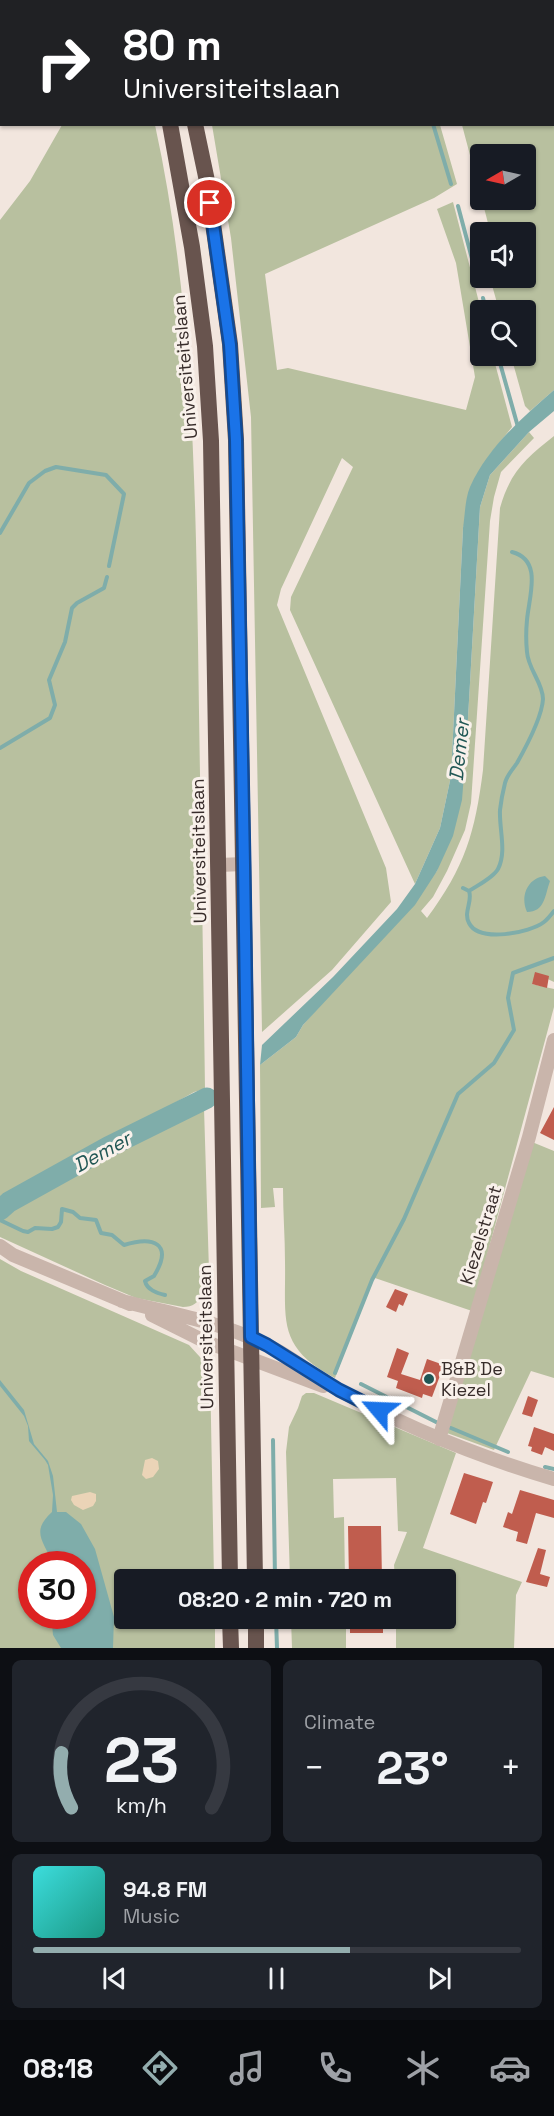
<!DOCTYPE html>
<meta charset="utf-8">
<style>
body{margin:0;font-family:"Space Grotesk",sans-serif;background:#20242c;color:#f1f3f6;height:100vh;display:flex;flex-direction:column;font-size:22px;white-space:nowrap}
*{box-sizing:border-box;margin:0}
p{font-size:20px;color:#9ea1a6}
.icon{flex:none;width:33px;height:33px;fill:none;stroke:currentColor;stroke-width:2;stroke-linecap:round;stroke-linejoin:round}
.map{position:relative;height:1648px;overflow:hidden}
.panel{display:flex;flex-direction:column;gap:12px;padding:12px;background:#0d0f14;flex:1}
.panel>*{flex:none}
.guide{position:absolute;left:0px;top:0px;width:555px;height:126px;box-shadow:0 2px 4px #0004;background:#202124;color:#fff;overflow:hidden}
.needle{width:39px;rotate:261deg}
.fabs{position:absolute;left:470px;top:144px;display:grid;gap:12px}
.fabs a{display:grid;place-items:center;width:66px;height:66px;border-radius:6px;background:#171b24;box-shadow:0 2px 4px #0004;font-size:30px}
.speed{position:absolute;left:18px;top:1551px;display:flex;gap:12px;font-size:30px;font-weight:700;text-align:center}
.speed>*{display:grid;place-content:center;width:78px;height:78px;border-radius:50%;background:#171b24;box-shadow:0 2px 4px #0004;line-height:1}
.speed .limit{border:9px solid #d22;background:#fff;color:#111}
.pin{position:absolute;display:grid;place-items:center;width:51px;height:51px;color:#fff;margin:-26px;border:3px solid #fff;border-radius:50%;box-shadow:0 2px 6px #0007}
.me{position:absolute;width:66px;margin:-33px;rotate:296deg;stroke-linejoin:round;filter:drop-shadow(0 0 4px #0008)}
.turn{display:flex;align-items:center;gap:21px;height:126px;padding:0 24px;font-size:27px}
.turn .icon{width:78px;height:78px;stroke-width:2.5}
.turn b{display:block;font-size:42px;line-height:51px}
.big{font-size:45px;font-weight:800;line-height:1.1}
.panel .card{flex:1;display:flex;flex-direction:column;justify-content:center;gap:9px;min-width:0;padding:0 21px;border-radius:9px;background:#20242c}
.panel .dial{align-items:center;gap:0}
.dial svg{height:156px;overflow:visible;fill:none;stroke:#363941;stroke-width:7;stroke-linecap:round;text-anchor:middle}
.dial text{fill:#f1f3f6;stroke:none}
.song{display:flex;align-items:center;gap:18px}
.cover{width:72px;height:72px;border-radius:9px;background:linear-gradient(135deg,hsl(180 70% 55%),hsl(170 70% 35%))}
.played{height:6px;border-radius:3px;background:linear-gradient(90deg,#93adae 65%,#363941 65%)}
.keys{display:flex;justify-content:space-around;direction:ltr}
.heat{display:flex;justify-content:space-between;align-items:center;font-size:33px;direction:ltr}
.panel .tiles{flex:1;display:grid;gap:12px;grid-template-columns:1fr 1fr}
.card:last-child{grid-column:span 2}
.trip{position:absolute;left:114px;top:1569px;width:342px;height:60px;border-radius:6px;background:#171b24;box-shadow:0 2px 4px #0004;font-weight:800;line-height:60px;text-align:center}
.menu{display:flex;height:96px;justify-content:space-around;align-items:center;background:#090b0e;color:#9ea1a6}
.menu .icon{width:42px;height:42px}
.menu .on{color:#93adae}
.menu b{font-size:27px;color:#f1f3f6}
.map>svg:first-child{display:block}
.green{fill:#b8c09f;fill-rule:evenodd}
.sand{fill:#ebd4b7}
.water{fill:#7fadaa}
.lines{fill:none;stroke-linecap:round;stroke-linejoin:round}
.stream{stroke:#7fadaa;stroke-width:4}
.river{stroke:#7fadaa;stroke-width:21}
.building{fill:#c05d4e}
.minor{stroke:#c9b5ab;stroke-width:14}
.trunk{stroke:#68544e;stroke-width:16}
.route-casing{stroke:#114b97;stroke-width:15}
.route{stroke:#1a73e8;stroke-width:10}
.poi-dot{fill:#215755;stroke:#f9f1eb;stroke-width:2}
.labels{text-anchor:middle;stroke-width:6;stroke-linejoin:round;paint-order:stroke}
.street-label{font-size:18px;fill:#372c2a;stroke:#f9f1eb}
.poi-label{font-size:18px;fill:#372c2a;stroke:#f9f1eb;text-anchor:start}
.water-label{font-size:20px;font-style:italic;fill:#215755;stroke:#f9f1eb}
</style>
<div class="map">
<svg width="554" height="1648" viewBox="0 0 554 1648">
<rect width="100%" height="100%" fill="#f2e6de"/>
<path class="green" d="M 182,0 L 409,0 L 409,1 L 182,2 Z
M 554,101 L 554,390 L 530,411 L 525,406 L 511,356 L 525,356 L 525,310 L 499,310 L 490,278 L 525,278 L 525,232 L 487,232 L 490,231 L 482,200 L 525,200 L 525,154 L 480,154 L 480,193 L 462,125 L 554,124 Z
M 62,125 L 155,125 C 192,294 195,469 198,642 C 200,791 203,940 205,1089 L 194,1092 L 0,1202 L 0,220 L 30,181 Z
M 212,125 L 440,125 L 457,184 L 434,198 L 265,274 L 277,370 L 288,368 L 466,410 L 475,377 L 456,263 L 437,209 L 453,202 L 481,310 L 480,356 L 493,356 L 512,427 L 488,457 L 463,528 L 451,776 L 440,828 L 415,884 L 290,610 L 291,597 L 353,467 L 342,458 L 281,589 L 277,605 L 386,868 L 391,902 L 332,970 L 262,1032 L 251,417 L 231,238 Z
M 529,432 L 534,438 L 501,472 L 494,497 L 490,521 L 471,803 L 465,830 L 447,871 L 433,897 L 421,911 L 427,918 C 465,867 475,833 483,770 L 500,508 C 510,472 526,458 554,436 L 554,982 L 537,974 L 532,984 L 554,989 L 554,1007 L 472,1311 L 372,1277 L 335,1378 C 276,1347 286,1320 285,1262 C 285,1238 283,1213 283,1188 L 273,1188 L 275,1207 L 261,1208 L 260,1065 L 296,1037 L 303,1025 L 437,871 L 467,736 L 480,507 L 490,475 Z
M 204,1108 L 209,1271 C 205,1288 203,1307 183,1307 L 136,1298 L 105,1285 L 0,1237 L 0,1217 L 10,1209 Z
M 532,1142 L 554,1151 L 554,1378 L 531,1371 L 494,1450 L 447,1433 Z
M 0,1259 L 21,1271 L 189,1345 L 210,1368 L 214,1579 L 124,1580 L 124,1618 L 215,1619 L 215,1648 L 0,1648 ZM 32,1564 L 82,1564 L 82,1616 L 32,1616 Z
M 306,1393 L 314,1393 L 456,1453 L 423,1548 L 522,1582 L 516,1595 L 514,1648 L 396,1648 L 396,1619 L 446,1618 L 446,1580 L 395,1579 L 394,1565 L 407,1532 L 398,1531 L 396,1478 L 333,1479 L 334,1518 L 344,1517 L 345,1579 L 290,1579 L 286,1452 L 289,1427 L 298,1408 L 302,1396 Z
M 291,1619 L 346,1619 L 346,1648 L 292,1648 Z"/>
<path class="sand" d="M 152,1458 L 158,1461 L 159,1469 L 153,1477 L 146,1479 L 142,1475 L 145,1460 Z
M 90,1492 L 96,1494 L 96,1501 L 93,1506 L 83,1510 L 74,1505 L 71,1500 L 72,1496 Z"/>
<path class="water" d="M 554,390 L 554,411 L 529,432 L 490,475 L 480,507 L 467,736 L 462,800 L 453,836 L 437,871 L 415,905 L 303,1025 L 296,1037 L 260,1065 L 262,1045 L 333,977 L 397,909 L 415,884 L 440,828 L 451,776 L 463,528 C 465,515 465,499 470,487 C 488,447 522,418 554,390 Z
M 545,876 L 550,881 C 545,895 545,912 527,912 C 520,897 527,878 545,876 Z
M 0,1380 L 24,1410 L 34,1444 L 48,1461 L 53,1476 L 57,1512 L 66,1512 L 81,1524 L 95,1549 L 114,1617 L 113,1648 L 61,1648 L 53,1635 L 52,1624 L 43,1623 L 41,1621 L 50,1616 L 82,1616 L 82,1564 L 53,1564 C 44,1541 30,1532 52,1512 L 53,1495 L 48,1465 L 45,1460 L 29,1441 L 28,1426 L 24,1416 L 0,1386 Z"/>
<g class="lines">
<path class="stream" d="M 400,0 L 400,2
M 433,124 L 451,184
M 458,206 L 475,270
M 483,298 L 486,310
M 498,356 L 518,427
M 0,533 L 29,483 L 45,471 L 56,467 L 106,475 L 124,494 L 109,566
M 0,748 L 50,718 L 55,705 L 49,680 L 65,642 L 72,608 L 77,603 L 104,588 L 107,577
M 463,888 L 469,891 C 473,901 463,912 469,923 C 479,943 530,933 544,922 C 548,919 551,915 554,911
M 469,891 C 478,885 493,878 498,869 C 507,852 499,829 500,810 C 501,801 503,791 505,783 C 507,775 513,769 517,763 C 526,747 542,717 543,699 C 543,683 528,669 527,652 C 526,642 526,630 527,620 C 529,596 543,560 512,552
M 0,1220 L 23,1231 L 28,1232 L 35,1228 L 52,1229 L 58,1227 L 61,1222 L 62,1209 L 73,1212 L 80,1218 L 96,1220 L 101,1233 L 112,1235 L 124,1245 C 153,1236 174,1243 154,1276 L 145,1281 C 147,1290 157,1293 165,1295
M 335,1373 L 372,1280 L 404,1219 L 458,1094 L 494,1063 L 514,1030 L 508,998 L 513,973 L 554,958
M 361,1384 L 438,1423
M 451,1428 L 508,1452
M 273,1440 L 275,1580
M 545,1467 L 554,1469
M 276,1618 L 277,1648"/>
<path class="river" d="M 0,1210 L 9,1202 L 108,1147 L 207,1098"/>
</g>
<path class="building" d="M 535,972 L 549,976 L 547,988 L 532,984 Z
M 554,1107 L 554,1140 L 540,1133 Z
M 395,1289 L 408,1294 L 403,1306 L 399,1304 L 396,1312 L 386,1307 Z
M 397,1348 L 409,1353 L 401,1374 L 420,1380 L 427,1359 L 444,1365 L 432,1397 L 423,1394 L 422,1398 L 396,1388 L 398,1381 L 387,1377 Z
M 528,1396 L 538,1400 L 532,1417 L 522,1414 Z
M 534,1427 L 554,1434 L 554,1451 L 545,1447 L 542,1455 L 531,1451 L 532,1447 L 528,1446 Z
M 464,1473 L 493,1482 L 486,1503 L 483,1502 L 476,1524 L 450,1514 Z
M 520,1490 L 554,1500 L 554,1518 L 536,1513 L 527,1544 L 516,1541 L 518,1532 L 503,1527 L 508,1512 L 512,1514 Z
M 348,1526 L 381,1526 L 382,1580 L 349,1580 Z
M 538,1548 L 546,1550 L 540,1574 L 550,1577 L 547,1587 L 526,1582 Z
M 350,1618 L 383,1618 L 383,1633 L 350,1633 Z"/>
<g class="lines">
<path class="minor" d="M 219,865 L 244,864
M 0,1246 L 13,1255 L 130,1304
M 122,1301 C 164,1312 209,1320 249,1337 C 282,1349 309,1373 339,1390 C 407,1428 480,1457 554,1479
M 152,1315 L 204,1341 L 323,1386
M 439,1439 L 529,1137 L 554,1040"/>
<path class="trunk" d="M 137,0 L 138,2
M 162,0 L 163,2
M 170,124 L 192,247 L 205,346 L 211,441 L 230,1580
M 195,124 L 207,181 L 230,344 L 236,440 L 255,1580
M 230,1618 L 231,1648
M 256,1618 L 256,1648"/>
</g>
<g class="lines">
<defs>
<path id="route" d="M 210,203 L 230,345 L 236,440 L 244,864 L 251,1337 L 267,1345 L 339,1390 L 379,1410"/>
</defs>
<use href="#route" class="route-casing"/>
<use href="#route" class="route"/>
</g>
<circle class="poi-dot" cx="429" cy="1379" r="6"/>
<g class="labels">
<g class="street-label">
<text transform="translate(185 367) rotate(-95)" y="6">Universiteitslaan</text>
<text transform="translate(199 851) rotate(-91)" y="6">Universiteitslaan</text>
<text transform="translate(481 1235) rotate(-73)" y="6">Kiezelstraat</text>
<text transform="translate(206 1337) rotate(-91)" y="6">Universiteitslaan</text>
</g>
<g class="poi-label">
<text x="441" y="1375">B&amp;B De<tspan x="441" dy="21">Kiezel</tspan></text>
</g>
<g class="water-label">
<text transform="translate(459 750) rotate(-84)" y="7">Demer</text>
<text transform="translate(102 1152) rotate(-29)" y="7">Demer</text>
</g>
</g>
</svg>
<div class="fabs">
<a><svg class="needle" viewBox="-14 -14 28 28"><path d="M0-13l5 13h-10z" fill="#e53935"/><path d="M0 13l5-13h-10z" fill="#9ea1a6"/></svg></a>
<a><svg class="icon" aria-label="sound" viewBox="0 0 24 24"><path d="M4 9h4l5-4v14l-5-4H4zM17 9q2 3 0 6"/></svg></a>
<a><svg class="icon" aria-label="search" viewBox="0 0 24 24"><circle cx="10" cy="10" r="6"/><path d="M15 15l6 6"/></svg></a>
</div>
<div class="speed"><div class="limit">30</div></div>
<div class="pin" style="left:210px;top:203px;background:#d93025"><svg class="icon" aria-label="arrive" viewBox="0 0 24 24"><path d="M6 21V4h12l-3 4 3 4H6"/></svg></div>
<svg class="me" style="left:379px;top:1410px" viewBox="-20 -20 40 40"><path d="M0-17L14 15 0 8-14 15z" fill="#1a73e8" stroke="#fff" stroke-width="4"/></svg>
<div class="trip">08:20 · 2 min · 720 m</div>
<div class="guide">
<div class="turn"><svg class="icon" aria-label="right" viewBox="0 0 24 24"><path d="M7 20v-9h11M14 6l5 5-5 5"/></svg><div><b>80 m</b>Universiteitslaan</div></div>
</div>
</div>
<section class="panel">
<div class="tiles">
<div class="card dial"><svg viewBox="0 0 100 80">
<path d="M14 69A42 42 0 1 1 86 69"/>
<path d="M14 69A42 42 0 0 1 9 41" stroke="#93adae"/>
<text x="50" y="56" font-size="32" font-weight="700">23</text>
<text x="50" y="72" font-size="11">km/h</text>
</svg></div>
<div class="card"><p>Climate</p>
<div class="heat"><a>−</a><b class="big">23°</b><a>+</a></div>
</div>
<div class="card">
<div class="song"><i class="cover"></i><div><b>94.8 FM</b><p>Music</p></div></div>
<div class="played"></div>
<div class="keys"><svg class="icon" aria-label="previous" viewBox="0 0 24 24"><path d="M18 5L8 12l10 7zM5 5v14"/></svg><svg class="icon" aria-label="pause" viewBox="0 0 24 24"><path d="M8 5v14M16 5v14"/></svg><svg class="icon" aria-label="next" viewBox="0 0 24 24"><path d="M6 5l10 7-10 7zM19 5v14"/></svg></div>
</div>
</div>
</section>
<nav class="menu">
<b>08:18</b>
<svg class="icon on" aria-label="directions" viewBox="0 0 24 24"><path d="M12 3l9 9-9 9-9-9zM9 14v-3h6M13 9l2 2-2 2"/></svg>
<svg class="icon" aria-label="music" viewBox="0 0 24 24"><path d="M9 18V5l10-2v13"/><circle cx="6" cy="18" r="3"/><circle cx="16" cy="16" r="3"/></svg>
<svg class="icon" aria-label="phone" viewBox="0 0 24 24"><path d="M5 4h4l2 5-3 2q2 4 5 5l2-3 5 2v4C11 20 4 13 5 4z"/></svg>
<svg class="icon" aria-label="climate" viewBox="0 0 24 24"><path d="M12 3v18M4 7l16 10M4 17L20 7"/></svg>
<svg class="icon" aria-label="car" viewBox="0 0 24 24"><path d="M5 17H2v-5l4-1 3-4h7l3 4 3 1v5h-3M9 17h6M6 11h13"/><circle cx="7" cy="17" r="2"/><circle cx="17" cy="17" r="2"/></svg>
</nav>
